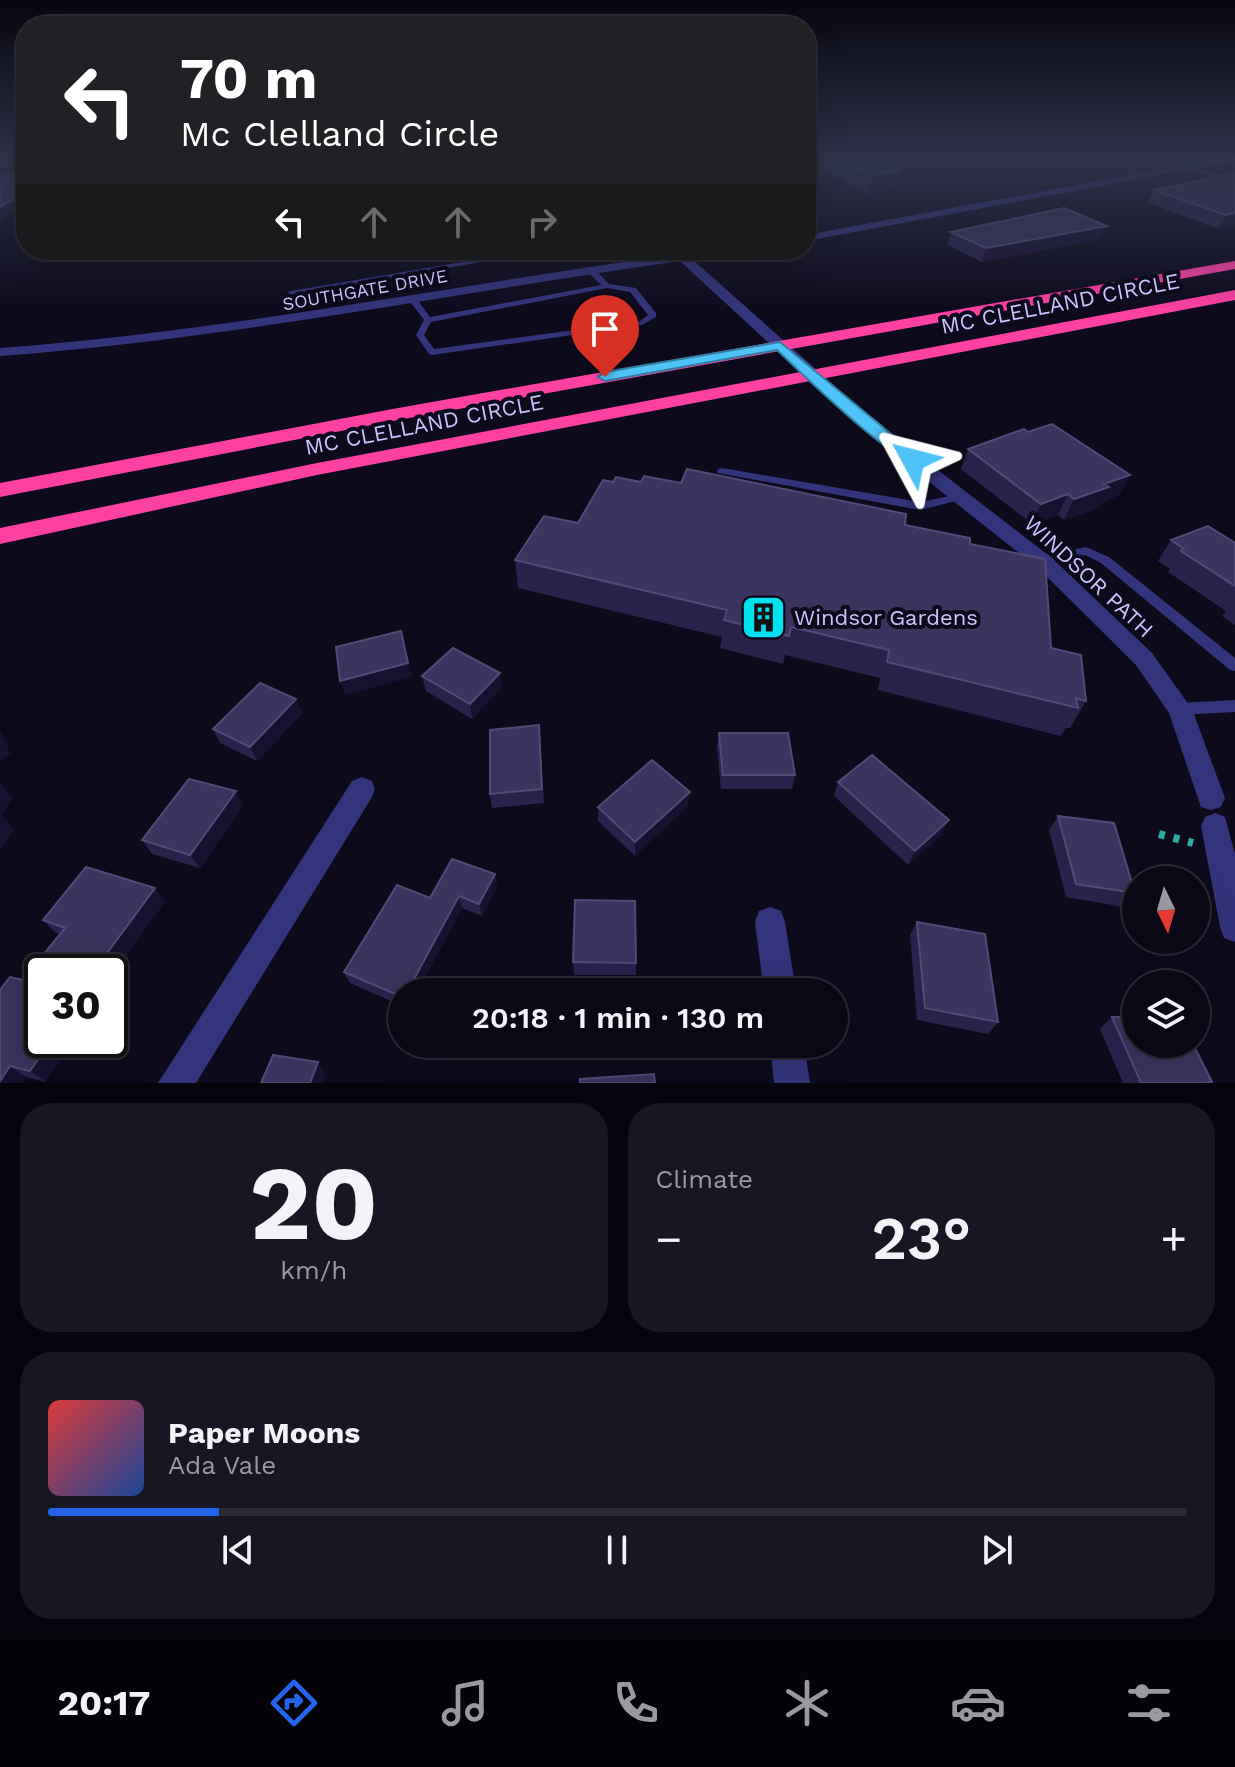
<!DOCTYPE html>
<meta charset="utf-8">
<style>
body{margin:0;font-family:"Work Sans",sans-serif;background:#181622;color:#f1f3f6;height:100vh;display:flex;flex-direction:column;font-size:30px;white-space:nowrap}
*{box-sizing:border-box;margin:0}
p{font-size:26px;color:#999aa0}
.icon{flex:none;width:44px;height:44px;fill:none;stroke:currentColor;stroke-width:2;stroke-linecap:round;stroke-linejoin:round}
.map{position:relative;height:1083px;overflow:hidden}
.panel{display:flex;flex-direction:column;gap:20px;padding:20px;background:#06040c;flex:1}
.panel>*{flex:none}
.guide{position:absolute;left:16px;top:16px;width:800px;height:244px;border-radius:32px;box-shadow:0 8px 32px #0002,0 0 0 2px #2a2934;background:#202124;color:#fff;overflow:hidden}
.needle{width:52px;rotate:175deg}
.tools{position:absolute;left:1122px;top:866px;display:grid;gap:16px}
.tools a{display:grid;place-items:center;width:88px;height:88px;border-radius:50%;background:#0a0815;box-shadow:0 8px 32px #0002,0 0 0 2px #2a2934;font-size:40px}
.speed{position:absolute;left:24px;top:954px;display:flex;gap:16px;font-size:40px;font-weight:700;text-align:center}
.speed>*{display:grid;place-content:center;width:104px;height:104px;border-radius:50%;background:#0a0815;box-shadow:0 8px 32px #0002,0 0 0 2px #2a2934;line-height:1}
.speed .limit{border:4px solid #111;border-radius:12px;background:#fff;color:#111}
.pin{position:absolute;display:grid;place-items:center;width:68px;height:68px;color:#fff;margin:-82px -34px;border-radius:50% 50% 50% 0;rotate:-45deg;box-shadow:0 0 8px #0007}
.pin .icon{rotate:45deg}
.me{position:absolute;width:88px;margin:-44px;rotate:308deg;stroke-linejoin:round;filter:drop-shadow(0 0 6px #0008)}
.turn{display:flex;align-items:center;gap:28px;height:168px;padding:0 32px;font-size:36px}
.turn .icon{width:104px;height:104px;stroke-width:2.5}
.turn b{display:block;font-size:56px;line-height:68px}
.lanes{display:flex;align-items:center;height:76px;padding:0 32px;background:#0003;justify-content:center;gap:40px;direction:ltr}
.lanes .off{opacity:.35}
.big{font-size:60px;font-weight:600;line-height:1.1}
.panel .tile{flex:1;display:flex;flex-direction:column;justify-content:center;gap:12px;min-width:0;padding:0 28px;border-radius:32px;background:#181622}
.panel .dial{align-items:center;gap:0}
.dial b{font-size:104px;line-height:1}
.song{display:flex;align-items:center;gap:24px}
.cover{width:96px;height:96px;border-radius:12px;background:linear-gradient(135deg,hsl(0 70% 55%),hsl(220 70% 35%))}
.played{height:8px;border-radius:4px;background:linear-gradient(90deg,#2563eb 15%,#2a2934 15%)}
.keys{display:flex;justify-content:space-around;direction:ltr}
.heat{display:flex;justify-content:space-between;align-items:center;font-size:44px;direction:ltr}
.panel .tiles{flex:1;display:grid;gap:20px;grid-template-columns:1fr 1fr}
.tile:last-child{grid-column:span 2}
.trip{position:absolute;left:388px;top:978px;width:460px;height:80px;border-radius:40px;background:#0a0815;box-shadow:0 8px 32px #0002,0 0 0 2px #2a2934;font-weight:600;line-height:80px;text-align:center}
.menu{display:flex;height:128px;justify-content:space-around;align-items:center;background:#040308;color:#999aa0}
.menu .icon{width:56px;height:56px}
.menu .active{color:#2563eb}
.menu b{font-size:36px;color:#f1f3f6}
.map>svg:first-child{display:block}
.lines{fill:none;stroke-linecap:round;stroke-linejoin:round}
.path{stroke:#29afa2;stroke-width:8;stroke-dasharray:6 9;stroke-linecap:butt}
.lane{fill:#34347c;fill-rule:evenodd}
.street{fill:#34347c;fill-rule:evenodd}
.highway{fill:#ff40a3;fill-rule:evenodd}
.wall{fill:#29224b}
.shaded-wall{fill:#171130}
.building{fill:#3a345e;stroke:#514a77;stroke-width:2}
.route{fill:#4fc3f7;stroke:#337fa1;stroke-width:2}
.labels{text-anchor:middle;stroke-width:8;stroke-linejoin:round;paint-order:stroke}
.far-street-label{font-size:18px;fill:#cac5ff;stroke:#0d0a1c}
.street-label{font-size:22px;fill:#cac5ff;stroke:#0d0a1c}
.poi-label{font-size:22px;fill:#cac5ff;stroke:#0d0a1c;text-anchor:start}
</style>
<div class="map">
<svg width="1235" height="1083" viewBox="0 0 1235 1083">
<rect width="100%" height="100%" fill="#0d0a1c"/>
<g class="lines">
<path class="path" d="M 1159,834 L 1193,843"/>
<path class="lane" d="M 1187,166 L 1218,175 L 1235,171 L 1235,175 L 1218,179 L 1187,168 Z
M 533,250 L 550,250 L 291,295 L 287,293 L 291,291 Z
M 587,267 L 593,267 L 609,284 L 636,288 L 656,313 L 656,317 L 642,325 L 432,355 L 429,354 L 416,335 L 424,320 L 409,300 L 410,298 L 416,298 L 430,317 L 601,285 L 587,271 ZM 607,288 L 630,292 L 648,315 L 640,321 L 434,349 L 424,335 L 431,322 Z
M 722,468 L 920,502 L 960,494 L 966,497 L 964,499 L 920,510 L 718,473 L 717,471 L 718,469 Z
M 1086,547 L 1109,557 L 1235,658 L 1235,671 L 1230,670 L 1101,563 L 1085,555 L 1041,564 L 1035,560 L 1041,556 Z
M 1235,700 L 1235,712 L 1180,715 L 1175,713 L 1173,709 L 1175,705 L 1180,703 Z"/>
<path class="street" d="M 1217,159 L 1235,161 L 806,241 L 806,235 Z
M 669,250 L 682,250 L 686,253 L 740,250 L 692,259 L 873,420 L 1052,558 L 1152,653 L 1192,709 L 1225,798 L 1221,807 L 1211,810 L 1201,807 L 1169,713 L 1136,665 L 1038,568 L 861,428 L 680,261 C 453,293 229,339 0,356 L 0,348 C 227,331 448,286 673,255 Z
M 362,777 L 372,781 L 375,789 L 372,797 L 196,1083 L 158,1083 L 352,781 Z
M 1215,813 L 1225,817 L 1235,854 L 1235,942 L 1224,938 L 1220,927 L 1201,826 L 1205,817 Z
M 770,907 L 781,911 L 785,922 L 796,992 L 764,992 L 755,922 L 759,911 Z
M 770,1044 L 804,1044 L 810,1083 L 774,1083 Z"/>
<path class="highway" d="M 1235,261 L 1235,269 L 398,420 L 0,497 L 0,483 L 398,408 Z
M 1235,290 L 1235,300 L 317,475 L 0,544 L 0,528 L 317,463 Z"/>
</g>
<path class="wall" d="M 806,159 L 903,159 L 894,189 L 869,194 L 810,165 Z
M 1235,174 L 1235,225 L 1219,229 L 1148,203 L 1153,190 Z
M 951,232 L 1101,239 L 982,262 L 947,245 Z
M 1028,432 L 1130,475 L 1119,495 L 1102,502 L 1099,508 L 1064,520 L 1058,515 L 1032,524 L 961,469 L 968,449 Z
M 613,482 L 641,482 L 905,525 L 970,544 L 1051,648 L 1086,701 L 1070,728 L 1066,728 L 1061,736 L 878,690 L 880,678 L 785,655 L 783,664 L 720,648 L 722,637 L 518,588 L 515,560 L 578,523 Z
M 1171,540 L 1235,543 L 1235,625 L 1222,616 L 1226,611 L 1168,572 L 1170,569 L 1158,561 Z
M 422,676 L 502,688 L 472,719 L 426,691 Z
M 296,699 L 302,713 L 257,761 L 220,743 L 213,729 Z
M 539,725 L 544,803 L 492,808 L 490,794 Z
M 719,733 L 795,775 L 792,789 L 721,789 L 717,747 Z
M 838,782 L 942,834 L 908,865 L 834,796 Z
M 243,805 L 200,868 L 152,854 L 142,840 Z
M 688,806 L 635,856 L 598,821 L 598,807 Z
M 1058,816 L 1135,893 L 1124,907 L 1066,897 L 1049,830 Z
M 495,874 L 497,886 L 482,916 L 462,908 L 417,992 L 402,992 L 402,1006 L 350,983 L 344,972 L 430,898 Z
M 165,901 L 110,978 L 110,972 L 42,972 L 46,1082 L 26,1077 L 0,1083 L 23,980 L 59,934 L 56,933 L 43,920 Z
M 917,922 L 998,1022 L 988,1034 L 917,1020 L 910,935 Z
M 573,962 L 636,963 L 636,975 L 574,975 Z
M 1112,1017 L 1212,1082 L 1210,1083 L 1123,1083 L 1100,1029 Z"/>
<path class="shaded-wall" d="M 15,159 L 24,159 L 26,165 L 0,178 L 0,166 Z
M 806,159 L 810,159 L 810,164 L 806,165 Z
M 902,159 L 903,159 L 894,189 L 869,194 L 873,175 Z
M 26,192 L 26,205 L 0,220 L 0,207 Z
M 1235,213 L 1235,225 L 1219,229 L 1226,215 Z
M 1107,226 L 1101,239 L 982,262 L 986,248 Z
M 1130,475 L 1119,495 L 1102,502 L 1099,508 L 1064,520 L 1074,499 L 1104,484 Z
M 1068,494 L 1058,515 L 1032,524 L 1041,504 Z
M 401,631 L 412,677 L 345,695 L 340,681 Z
M 500,673 L 502,688 L 472,719 L 470,704 Z
M 296,699 L 302,713 L 257,761 L 250,747 Z
M 0,729 L 11,754 L 0,760 Z
M 0,784 L 13,798 L 0,817 Z
M 236,791 L 243,805 L 200,868 L 190,855 Z
M 690,792 L 688,806 L 635,856 L 635,842 Z
M 1,815 L 14,829 L 0,851 L 0,817 Z
M 949,820 L 942,834 L 908,865 L 915,851 Z
M 495,874 L 497,886 L 482,916 L 479,904 Z
M 155,888 L 165,901 L 110,978 L 110,972 L 100,972 L 96,968 Z
M 459,896 L 462,908 L 417,992 L 407,992 Z
M 84,965 L 92,972 L 80,972 Z
M 51,1040 L 72,1040 L 46,1082 L 30,1071 Z
M 318,1062 L 325,1073 L 322,1083 L 310,1083 Z
M 10,1066 L 26,1077 L 22,1083 L 0,1083 L 0,1081 Z"/>
<path class="building" d="M 0,159 L 15,159 L 0,166 Z
M 23,159 L 26,159 L 26,192 L 0,207 L 0,177 L 23,168 Z
M 839,159 L 902,159 L 898,171 L 873,175 Z
M 1235,174 L 1235,213 L 1226,215 L 1153,190 Z
M 1064,208 L 1107,226 L 986,248 L 951,232 Z
M 1052,424 L 1130,475 L 1104,484 L 1109,487 L 1074,499 L 1068,494 L 1041,504 L 968,449 L 1024,429 L 1028,432 Z
M 687,469 L 906,514 L 905,525 L 970,538 L 970,544 L 1045,559 L 1051,648 L 1081,655 L 1086,701 L 1076,698 L 1078,708 L 887,662 L 889,650 L 791,627 L 789,636 L 724,620 L 727,610 L 515,560 L 544,516 L 578,523 L 603,480 L 613,482 L 616,477 L 641,482 L 644,476 L 681,483 Z
M 1208,526 L 1235,543 L 1235,586 L 1181,551 L 1184,549 L 1171,540 Z
M 401,631 L 408,663 L 340,681 L 336,647 Z
M 453,648 L 500,673 L 470,704 L 422,676 Z
M 260,683 L 296,699 L 250,747 L 213,729 Z
M 539,725 L 542,789 L 490,794 L 490,730 Z
M 719,733 L 788,733 L 795,775 L 723,775 Z
M 872,755 L 949,820 L 915,851 L 838,782 Z
M 652,760 L 690,792 L 635,842 L 598,807 Z
M 189,779 L 236,791 L 190,855 L 142,840 Z
M 1058,816 L 1114,823 L 1135,893 L 1076,884 Z
M 452,859 L 495,874 L 479,904 L 459,896 L 407,992 L 402,992 L 402,997 L 344,972 L 397,885 L 430,898 Z
M 86,867 L 155,888 L 96,968 L 84,965 L 80,972 L 42,972 L 42,1040 L 51,1040 L 30,1071 L 10,1066 L 0,1081 L 0,990 L 10,977 L 23,980 L 65,928 L 43,920 Z
M 575,900 L 635,901 L 636,963 L 573,962 Z
M 917,922 L 985,934 L 998,1022 L 925,1008 Z
M 1112,1017 L 1136,1017 L 1136,1044 L 1193,1044 L 1212,1082 L 1202,1083 L 1141,1083 Z
M 273,1055 L 318,1062 L 310,1083 L 261,1083 Z
M 654,1074 L 655,1083 L 580,1083 L 580,1079 Z"/>
<linearGradient id="sky" x2="0" y2="1"><stop stop-color="#07060f"/><stop offset="0.51" stop-color="#2f334b"/><stop offset="1" stop-color="#2f334b" stop-opacity="0"/></linearGradient>
<rect width="1235" height="311" fill="url(#sky)"/>
<path class="route" d="M 780,342 L 919,457 L 919,464 C 898,468 798,370 777,350 L 605,381 L 598,377 L 605,372 Z"/>
<defs>
<symbol id="building-square" viewBox="-11 -11 22 22"><rect x="-9" y="-9" width="18" height="18" rx="4" fill="#00e1f0" stroke="#0d0a1c"/><path d="M-4-6H4V6H1V3H-1V6H-4ZM-2.5-4.3h1.7v1.8h-1.7ZM.8-4.3h1.7v1.8H.8ZM-2.5-1h1.7V.8h-1.7ZM.8-1h1.7V.8H.8Z" fill="#111"/></symbol>
</defs>
<g fill-rule="evenodd">
<use href="#building-square" x="738" y="592" width="51" height="51"/>
</g>
<g class="labels">
<g class="far-street-label">
<text transform="translate(365 290) rotate(-10)" y="6">SOUTHGATE DRIVE</text>
</g>
<g class="street-label">
<text transform="translate(1060 303) rotate(-11)" y="8">MC CLELLAND CIRCLE</text>
<text transform="translate(424 424) rotate(-11)" y="8">MC CLELLAND CIRCLE</text>
<text transform="translate(1089 576) rotate(43)" y="8">WINDSOR PATH</text>
</g>
<g class="poi-label">
<text x="794" y="625">Windsor Gardens</text>
</g>
</g>
</svg>
<div class="tools">
<a><svg class="needle" viewBox="-14 -14 28 28"><path d="M0-13l5 13h-10z" fill="#e53935"/><path d="M0 13l5-13h-10z" fill="#999aa0"/></svg></a>
<a><svg class="icon" aria-label="layers" viewBox="0 0 24 24"><path d="M12 4l9 5-9 5-9-5zM3 14l9 5 9-5"/></svg></a>
</div>
<div class="speed"><div class="limit">30</div></div>
<div class="pin" style="left:605px;top:377px;background:#d93025"><svg class="icon" aria-label="arrive" viewBox="0 0 24 24"><path d="M6 21V4h12l-3 4 3 4H6"/></svg></div>
<svg class="me" style="left:913px;top:460px" viewBox="-20 -20 40 40"><path d="M0-17L14 15 0 8-14 15z" fill="#4fc3f7" stroke="#fff" stroke-width="4"/></svg>
<div class="trip">20:18 · 1 min · 130 m</div>
<div class="guide">
<div class="turn"><svg class="icon" aria-label="left" viewBox="0 0 24 24"><path d="M17 20v-9H6M10 6l-5 5 5 5"/></svg><div><b>70 m</b>Mc Clelland Circle</div></div>
<div class="lanes"><svg class="icon" aria-label="left" viewBox="0 0 24 24"><path d="M17 20v-9H6M10 6l-5 5 5 5"/></svg><svg class="icon off" aria-label="ahead" viewBox="0 0 24 24"><path d="M12 20V5M6 11l6-6 6 6"/></svg><svg class="icon off" aria-label="ahead" viewBox="0 0 24 24"><path d="M12 20V5M6 11l6-6 6 6"/></svg><svg class="icon off" aria-label="right" viewBox="0 0 24 24"><path d="M7 20v-9h11M14 6l5 5-5 5"/></svg></div>
</div>
</div>
<section class="panel">
<div class="tiles">
<div class="tile dial"><b>20</b><p>km/h</p></div>
<div class="tile"><p>Climate</p>
<div class="heat"><a>−</a><b class="big">23°</b><a>+</a></div>
</div>
<div class="tile">
<div class="song"><i class="cover"></i><div><b>Paper Moons</b><p>Ada Vale</p></div></div>
<div class="played"></div>
<div class="keys"><svg class="icon" aria-label="previous" viewBox="0 0 24 24"><path d="M18 5L8 12l10 7zM5 5v14"/></svg><svg class="icon" aria-label="pause" viewBox="0 0 24 24"><path d="M8 5v14M16 5v14"/></svg><svg class="icon" aria-label="next" viewBox="0 0 24 24"><path d="M6 5l10 7-10 7zM19 5v14"/></svg></div>
</div>
</div>
</section>
<nav class="menu">
<b>20:17</b>
<svg class="icon active" aria-label="directions" viewBox="0 0 24 24"><path d="M12 3l9 9-9 9-9-9zM9 14v-3h6M13 9l2 2-2 2"/></svg>
<svg class="icon" aria-label="music" viewBox="0 0 24 24"><path d="M9 18V5l10-2v13"/><circle cx="6" cy="18" r="3"/><circle cx="16" cy="16" r="3"/></svg>
<svg class="icon" aria-label="phone" viewBox="0 0 24 24"><path d="M5 4h4l2 5-3 2q2 4 5 5l2-3 5 2v4C11 20 4 13 5 4z"/></svg>
<svg class="icon" aria-label="climate" viewBox="0 0 24 24"><path d="M12 3v18M4 7l16 10M4 17L20 7"/></svg>
<svg class="icon" aria-label="car" viewBox="0 0 24 24"><path d="M5 17H2v-5l4-1 3-4h7l3 4 3 1v5h-3M9 17h6M6 11h13"/><circle cx="7" cy="17" r="2"/><circle cx="17" cy="17" r="2"/></svg>
<svg class="icon" aria-label="filters" viewBox="0 0 24 24"><path d="M4 7h16M4 17h16"/><circle cx="9" cy="7" r="2"/><circle cx="15" cy="17" r="2"/></svg>
</nav>
